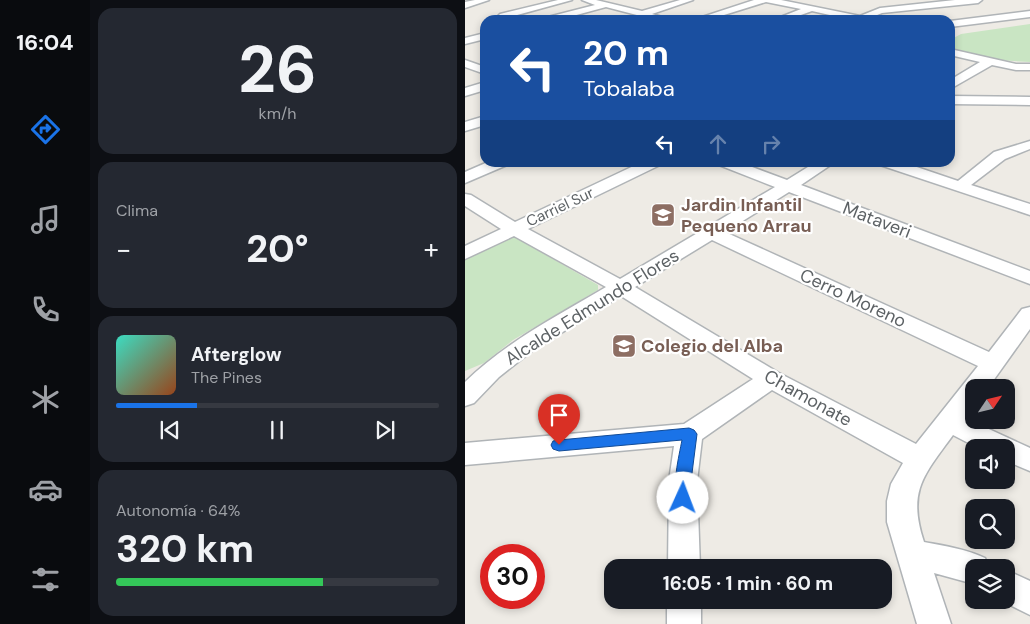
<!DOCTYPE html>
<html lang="es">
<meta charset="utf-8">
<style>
body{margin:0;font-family:"DM Sans",sans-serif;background:#242831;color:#f1f3f6;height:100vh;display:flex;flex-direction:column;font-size:19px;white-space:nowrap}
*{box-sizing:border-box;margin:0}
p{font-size:16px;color:#9ea1a6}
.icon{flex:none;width:28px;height:28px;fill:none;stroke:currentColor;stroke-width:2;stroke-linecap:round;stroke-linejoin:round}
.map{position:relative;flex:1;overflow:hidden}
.panel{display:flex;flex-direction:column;gap:8px;padding:8px;background:#0d0f14;width:375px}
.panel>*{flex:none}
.banner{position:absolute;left:15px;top:15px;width:475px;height:152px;border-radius:15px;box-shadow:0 2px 8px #0003;background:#1a4fa0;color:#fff;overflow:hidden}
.needle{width:32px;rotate:55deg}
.controls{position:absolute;left:500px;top:379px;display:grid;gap:10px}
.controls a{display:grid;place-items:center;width:50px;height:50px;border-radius:10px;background:#171b24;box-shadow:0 2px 8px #0003;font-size:25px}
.speed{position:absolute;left:15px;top:544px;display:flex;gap:10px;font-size:25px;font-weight:700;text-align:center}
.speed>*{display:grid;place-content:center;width:65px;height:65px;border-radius:50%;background:#171b24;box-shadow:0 2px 8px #0003;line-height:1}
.speed .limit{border:8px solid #d22;background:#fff;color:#111}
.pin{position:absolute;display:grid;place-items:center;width:42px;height:42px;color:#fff;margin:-51px -21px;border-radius:50% 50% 50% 0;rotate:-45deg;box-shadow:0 0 5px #0007}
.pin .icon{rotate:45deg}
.me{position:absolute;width:55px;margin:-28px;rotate:2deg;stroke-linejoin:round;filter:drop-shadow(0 0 4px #0008)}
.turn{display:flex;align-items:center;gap:18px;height:105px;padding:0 20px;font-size:22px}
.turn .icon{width:65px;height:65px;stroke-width:2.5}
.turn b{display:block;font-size:35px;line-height:42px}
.lanes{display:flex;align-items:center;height:48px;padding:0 20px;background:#0003;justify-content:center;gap:25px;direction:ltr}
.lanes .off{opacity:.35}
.big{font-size:38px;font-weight:700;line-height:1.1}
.panel .card{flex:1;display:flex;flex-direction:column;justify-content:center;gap:8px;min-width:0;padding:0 18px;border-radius:15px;background:#242831}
.panel .dial{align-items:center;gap:0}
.dial b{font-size:65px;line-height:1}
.song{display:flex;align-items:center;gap:15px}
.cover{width:60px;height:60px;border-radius:8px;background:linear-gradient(135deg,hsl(170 70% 55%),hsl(20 70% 35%))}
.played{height:5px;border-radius:2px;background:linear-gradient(90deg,#1a73e8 25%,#363941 25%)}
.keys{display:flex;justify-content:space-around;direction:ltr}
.heat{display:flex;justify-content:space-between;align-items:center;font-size:28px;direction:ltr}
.charge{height:8px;border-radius:4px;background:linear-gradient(90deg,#34c759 64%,#363941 0)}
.trip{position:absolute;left:139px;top:559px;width:288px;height:50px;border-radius:15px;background:#171b24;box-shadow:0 2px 8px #0003;font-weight:700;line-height:50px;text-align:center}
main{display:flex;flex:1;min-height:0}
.menu{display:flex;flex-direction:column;width:90px;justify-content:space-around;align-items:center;background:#090b0e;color:#9ea1a6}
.menu .icon{width:35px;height:35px}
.menu .active{color:#1a73e8}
.menu b{font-size:22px;color:#f1f3f6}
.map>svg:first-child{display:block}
.green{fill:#c9e5c3}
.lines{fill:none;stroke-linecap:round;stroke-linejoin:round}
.minor-casing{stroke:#b0b4b7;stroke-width:3}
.minor{fill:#fff;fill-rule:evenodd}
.route{fill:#1a73e8;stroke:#114b97}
.labels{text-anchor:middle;stroke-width:4.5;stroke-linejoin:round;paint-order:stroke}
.far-street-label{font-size:15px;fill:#5d6265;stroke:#fff}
.education-label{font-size:18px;font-weight:bold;fill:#785e54;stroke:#fff;text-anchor:start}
.street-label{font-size:18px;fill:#5d6265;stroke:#fff}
</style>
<main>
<nav class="menu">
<b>16:04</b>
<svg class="icon active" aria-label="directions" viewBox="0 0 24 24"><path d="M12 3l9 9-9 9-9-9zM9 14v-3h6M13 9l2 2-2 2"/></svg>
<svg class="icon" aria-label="music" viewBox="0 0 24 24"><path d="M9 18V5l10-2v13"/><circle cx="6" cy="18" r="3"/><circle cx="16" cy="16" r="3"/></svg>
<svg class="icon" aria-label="phone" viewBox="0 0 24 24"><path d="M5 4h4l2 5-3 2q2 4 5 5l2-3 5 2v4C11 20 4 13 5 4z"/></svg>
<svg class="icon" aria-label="climate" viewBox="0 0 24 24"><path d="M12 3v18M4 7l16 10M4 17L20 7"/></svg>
<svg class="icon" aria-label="car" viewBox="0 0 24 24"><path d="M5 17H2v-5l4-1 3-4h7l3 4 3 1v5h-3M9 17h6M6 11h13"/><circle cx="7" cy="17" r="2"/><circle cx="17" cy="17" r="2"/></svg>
<svg class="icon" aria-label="filters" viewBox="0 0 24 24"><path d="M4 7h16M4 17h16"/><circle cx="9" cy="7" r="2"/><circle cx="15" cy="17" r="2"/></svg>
</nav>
<section class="panel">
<div class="card dial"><b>26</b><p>km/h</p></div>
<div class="card"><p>Clima</p>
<div class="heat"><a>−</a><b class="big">20°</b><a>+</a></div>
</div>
<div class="card">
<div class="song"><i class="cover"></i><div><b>Afterglow</b><p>The Pines</p></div></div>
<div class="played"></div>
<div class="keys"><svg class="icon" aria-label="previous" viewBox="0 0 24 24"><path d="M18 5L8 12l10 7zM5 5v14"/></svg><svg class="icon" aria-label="pause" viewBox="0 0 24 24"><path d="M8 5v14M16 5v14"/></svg><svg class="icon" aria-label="next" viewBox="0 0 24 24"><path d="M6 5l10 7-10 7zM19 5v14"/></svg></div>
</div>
<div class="card"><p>Autonomía · 64%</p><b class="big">320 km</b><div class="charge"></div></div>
</section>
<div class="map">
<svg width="565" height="624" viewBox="0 0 565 624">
<rect width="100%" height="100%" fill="#eeebe5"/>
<path class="green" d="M 565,24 L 565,62 L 531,60 L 485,51 L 485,40 L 496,34 Z
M 50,237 L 133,285 L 133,290 L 48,340 L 19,363 L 0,371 L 0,258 L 37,239 Z"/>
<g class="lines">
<defs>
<path id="minor" d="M 10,0 L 24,0 L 0,8 L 0,2 Z
M 93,0 L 107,0 L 38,19 L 33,16 L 35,14 Z
M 117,0 L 131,0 L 177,11 L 215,0 L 228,0 L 187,14 L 207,20 L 191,20 L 141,7 L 93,20 L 77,20 L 79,18 L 130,5 Z
M 289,0 L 316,0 L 395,16 L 415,8 L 490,0 L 517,0 L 513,3 L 417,13 L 405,18 L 407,20 L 387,20 L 347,11 L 322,20 L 308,20 L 336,9 L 301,2 L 243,20 L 228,20 Z
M 565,11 L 565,17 L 485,27 L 485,21 Z
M 20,33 L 20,39 L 0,44 L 0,38 Z
M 485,49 L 551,64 L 565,64 L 565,70 L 551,70 L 527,65 L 485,89 L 485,80 L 515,62 L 485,55 Z
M 0,60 L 20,67 L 20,74 L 0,67 Z
M 20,82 L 20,90 L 0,96 L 0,88 Z
M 485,96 L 565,97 L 565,105 L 485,104 Z
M 20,116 L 20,125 L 0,131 L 0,122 Z
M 565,141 L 565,149 L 540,159 L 506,185 L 565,204 L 565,215 L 415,165 L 413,162 L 437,162 L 493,181 L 529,152 Z
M 23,162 L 44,162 L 42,165 L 0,183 L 0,172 Z
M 177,162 L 197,162 L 195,165 L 63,229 L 155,279 L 310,187 L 254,165 L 252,162 L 274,162 L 322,180 L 351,162 L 370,162 L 336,185 L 565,271 L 565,284 L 324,192 L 260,232 L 524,352 L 557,309 L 565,307 L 565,329 L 523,388 L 509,388 L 509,406 L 500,418 L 565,448 L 565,471 L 541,461 L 541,448 L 513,448 L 488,435 C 459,475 442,491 459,542 C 480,546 501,549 520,558 L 524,568 L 509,568 L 509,584 L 469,573 L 486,624 L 452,624 L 422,522 L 422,501 L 426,484 L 438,463 L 307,390 L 237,439 L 232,481 L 235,568 L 203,568 L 204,481 L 209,446 L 0,465 L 0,443 L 219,424 L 288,379 L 156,296 L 67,351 L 34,377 L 9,403 L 0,406 L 0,382 C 41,342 92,316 141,287 L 49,236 L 0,259 L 0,246 L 36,229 L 0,206 L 0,194 L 6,195 L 50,222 ZM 247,240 L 513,366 L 451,444 L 314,373 L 170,287 Z
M 541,570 L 565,581 L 565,615 L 535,600 L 541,600 Z
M 202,600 L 236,600 L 236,624 L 202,624 Z"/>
</defs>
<use href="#minor" class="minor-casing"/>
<use href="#minor" class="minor"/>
</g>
<path class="route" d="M 224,428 L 229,430 L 232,434 L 226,481 L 226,498 L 224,503 L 218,505 L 213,503 C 206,488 214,456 217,440 L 94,451 L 88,449 L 86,445 L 88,441 L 94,440 Z"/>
<defs>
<symbol id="school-square" viewBox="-11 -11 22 22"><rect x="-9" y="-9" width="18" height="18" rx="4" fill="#8d6e63" stroke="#fff"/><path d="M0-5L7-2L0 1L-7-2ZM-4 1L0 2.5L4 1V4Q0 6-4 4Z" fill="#fff"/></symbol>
</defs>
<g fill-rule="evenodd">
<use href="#school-square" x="184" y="201" width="28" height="28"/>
<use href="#school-square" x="145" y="332" width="28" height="28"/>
</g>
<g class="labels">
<g class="far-street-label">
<text transform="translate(95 207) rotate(-25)" y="5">Carriel Sur</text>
</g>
<g class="education-label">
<text x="216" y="211">Jardin Infantil<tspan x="216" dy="21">Pequeno Arrau</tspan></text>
<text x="176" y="352">Colegio del Alba</text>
</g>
<g class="street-label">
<text transform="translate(412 220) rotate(21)" y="6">Mataveri</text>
<text transform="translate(388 298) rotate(25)" y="6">Cerro Moreno</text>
<text transform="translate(127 307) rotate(-32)" y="6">Alcalde Edmundo Flores</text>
<text transform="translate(343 398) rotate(29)" y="6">Chamonate</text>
</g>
</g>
</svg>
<div class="controls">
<a><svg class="needle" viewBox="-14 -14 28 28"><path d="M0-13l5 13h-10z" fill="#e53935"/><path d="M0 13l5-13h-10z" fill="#9ea1a6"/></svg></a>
<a><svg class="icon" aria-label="sound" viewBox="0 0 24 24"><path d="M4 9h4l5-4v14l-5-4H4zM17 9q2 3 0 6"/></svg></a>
<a><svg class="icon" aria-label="search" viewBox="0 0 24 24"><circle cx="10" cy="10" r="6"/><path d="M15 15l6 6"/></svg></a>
<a><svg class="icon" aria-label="layers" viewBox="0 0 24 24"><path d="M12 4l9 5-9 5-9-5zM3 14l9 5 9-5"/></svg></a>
</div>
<div class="speed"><div class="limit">30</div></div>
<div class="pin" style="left:94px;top:445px;background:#d93025"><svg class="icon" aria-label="arrive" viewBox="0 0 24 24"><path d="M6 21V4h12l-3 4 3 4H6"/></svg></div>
<svg class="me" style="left:218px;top:498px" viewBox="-20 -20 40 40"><circle r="19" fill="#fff"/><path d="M0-13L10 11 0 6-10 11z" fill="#1a73e8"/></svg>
<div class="trip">16:05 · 1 min · 60 m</div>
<div class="banner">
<div class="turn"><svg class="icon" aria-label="left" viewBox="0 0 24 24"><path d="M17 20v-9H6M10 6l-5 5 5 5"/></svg><div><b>20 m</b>Tobalaba</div></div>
<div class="lanes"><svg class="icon" aria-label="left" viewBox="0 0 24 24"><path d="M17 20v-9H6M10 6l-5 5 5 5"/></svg><svg class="icon off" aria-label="ahead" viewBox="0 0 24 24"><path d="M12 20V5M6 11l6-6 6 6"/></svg><svg class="icon off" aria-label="right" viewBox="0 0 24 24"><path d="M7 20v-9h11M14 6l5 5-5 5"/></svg></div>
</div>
</div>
</main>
